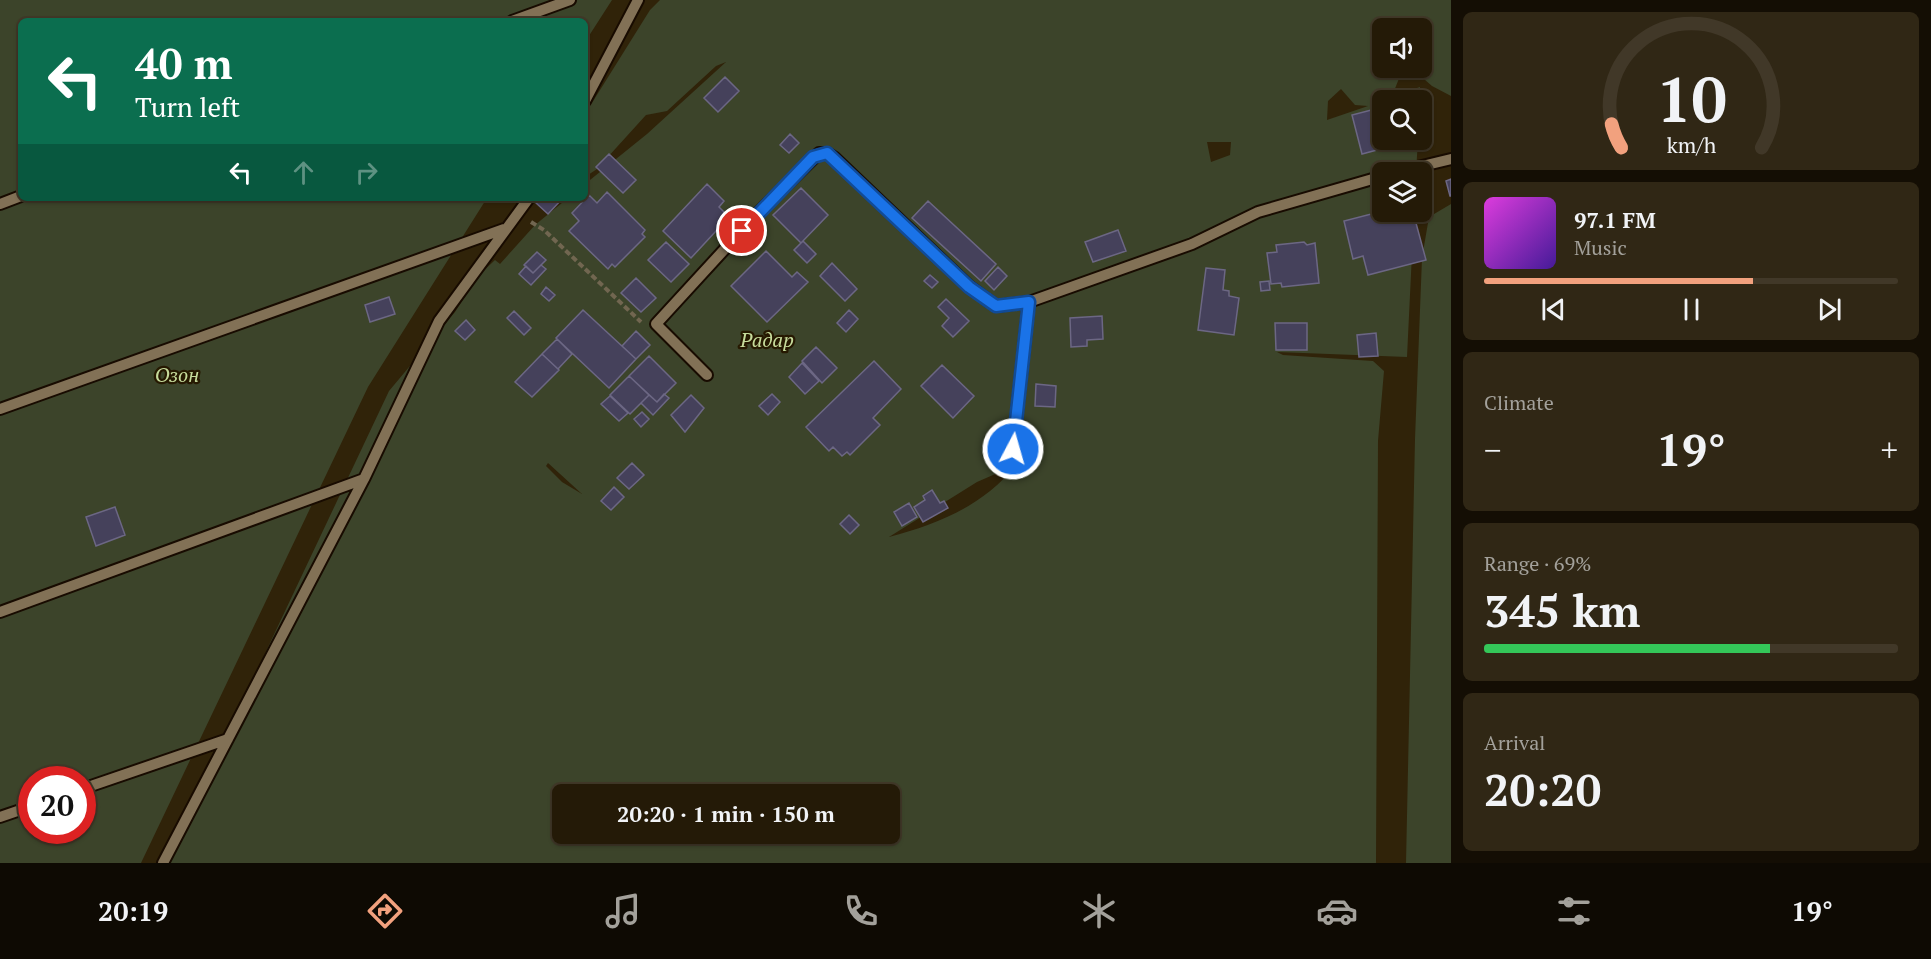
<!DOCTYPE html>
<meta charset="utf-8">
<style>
body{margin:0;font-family:"PT Serif",serif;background:#302715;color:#f1f3f6;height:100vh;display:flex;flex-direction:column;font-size:22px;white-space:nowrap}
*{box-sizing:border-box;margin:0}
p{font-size:20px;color:#a3a19b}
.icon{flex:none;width:33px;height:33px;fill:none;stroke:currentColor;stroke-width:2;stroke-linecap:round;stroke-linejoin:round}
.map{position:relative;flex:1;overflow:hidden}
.drawer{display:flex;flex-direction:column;gap:12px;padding:12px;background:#140e04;width:480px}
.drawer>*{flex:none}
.hud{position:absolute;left:18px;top:18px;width:570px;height:183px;border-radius:9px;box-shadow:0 2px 4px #0004,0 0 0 2px #413828;background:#0b6e4f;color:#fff;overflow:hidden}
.fabs{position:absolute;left:1372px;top:18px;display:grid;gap:12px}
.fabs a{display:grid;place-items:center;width:60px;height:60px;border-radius:9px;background:#241a07;box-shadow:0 2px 4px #0004,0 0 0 2px #413828;font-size:30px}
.speed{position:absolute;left:18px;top:766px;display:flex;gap:12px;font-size:30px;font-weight:700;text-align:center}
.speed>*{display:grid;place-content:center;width:78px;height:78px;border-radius:50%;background:#241a07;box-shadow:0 2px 4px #0004,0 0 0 2px #413828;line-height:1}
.speed .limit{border:9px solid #d22;background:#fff;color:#111}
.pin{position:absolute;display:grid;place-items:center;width:51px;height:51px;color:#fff;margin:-26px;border:3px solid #fff;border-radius:50%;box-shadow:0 2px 6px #0007}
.me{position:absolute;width:66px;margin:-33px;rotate:6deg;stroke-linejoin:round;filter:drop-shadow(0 0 4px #0008)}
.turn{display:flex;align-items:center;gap:21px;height:126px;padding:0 18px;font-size:27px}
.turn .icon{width:78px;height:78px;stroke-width:2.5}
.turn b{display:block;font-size:42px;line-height:51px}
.lanes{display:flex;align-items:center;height:57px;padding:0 18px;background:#0003;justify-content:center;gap:30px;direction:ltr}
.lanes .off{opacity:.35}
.big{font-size:45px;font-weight:700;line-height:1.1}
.drawer .widget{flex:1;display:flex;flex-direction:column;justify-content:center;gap:9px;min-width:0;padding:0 21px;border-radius:9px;background:#302715}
.drawer .dial{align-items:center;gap:0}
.dial svg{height:156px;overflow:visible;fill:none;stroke:#413828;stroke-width:7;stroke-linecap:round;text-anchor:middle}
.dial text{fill:#f1f3f6;stroke:none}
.song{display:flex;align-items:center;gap:18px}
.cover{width:72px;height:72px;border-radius:9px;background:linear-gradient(135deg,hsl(300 70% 55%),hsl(260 70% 35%))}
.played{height:6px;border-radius:3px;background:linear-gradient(90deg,#f2a17e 65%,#413828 65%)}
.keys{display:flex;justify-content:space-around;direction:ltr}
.heat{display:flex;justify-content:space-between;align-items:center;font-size:33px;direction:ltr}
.charge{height:9px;border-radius:4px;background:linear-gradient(90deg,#34c759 69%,#413828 0)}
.trip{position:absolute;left:552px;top:784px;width:348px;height:60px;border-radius:9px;background:#241a07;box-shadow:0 2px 4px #0004,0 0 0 2px #413828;font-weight:700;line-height:60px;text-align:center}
.dock{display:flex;height:96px;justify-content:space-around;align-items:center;background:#0e0a03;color:#a3a19b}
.dock .icon{width:42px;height:42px}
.dock .current{color:#f2a17e}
.dock b{font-size:27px;color:#f1f3f6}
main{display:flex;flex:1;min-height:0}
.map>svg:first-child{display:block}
.green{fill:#3c442a;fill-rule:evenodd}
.building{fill:#45415b;stroke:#6c6784;stroke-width:1.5}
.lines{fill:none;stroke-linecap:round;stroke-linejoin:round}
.lane-casing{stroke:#180b00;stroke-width:14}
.path{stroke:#716650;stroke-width:4;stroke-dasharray:6 3;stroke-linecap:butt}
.lane{stroke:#827156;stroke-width:10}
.route-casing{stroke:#114b97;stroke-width:15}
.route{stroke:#1a73e8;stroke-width:10}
.labels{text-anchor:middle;stroke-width:4.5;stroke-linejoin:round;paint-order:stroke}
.park-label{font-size:20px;font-style:italic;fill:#c6db9b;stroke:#261901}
</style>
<main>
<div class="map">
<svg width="1451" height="863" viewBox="0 0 1451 863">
<rect width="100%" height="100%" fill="#302309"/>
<path class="green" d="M 0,0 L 612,0 L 585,42 L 585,21 L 21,21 L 21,198 L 487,198 L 368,387 L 141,863 L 0,863 ZM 32,780 L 82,780 L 82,831 L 32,831 Z
M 660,0 L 1451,0 L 1451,96 L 1432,86 L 1417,73 L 1400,76 L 1392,96 L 1420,87 L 1420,100 L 1383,100 L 1383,140 L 1418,140 L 1416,172 L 1383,172 L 1383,212 L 1414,212 L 1407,357 L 1277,352 L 1283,355 L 1373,361 L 1384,371 L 1378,441 L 1376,863 L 166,863 L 389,391 L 455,312 L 478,276 L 495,260 L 500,264 L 535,225 L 568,198 L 585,198 L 585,184 L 647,134 L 726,62 L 716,66 L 667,111 L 646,115 L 597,169 L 585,177 L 585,114 L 650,10 ZM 1383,28 L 1422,28 L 1422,68 L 1383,68 ZM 1341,89 L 1355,105 L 1368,106 L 1327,120 L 1328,101 ZM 1207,142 L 1231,142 L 1230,155 L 1211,162 ZM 548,463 L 582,494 L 562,482 L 546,466 ZM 1016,465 C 983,506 938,524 889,537 L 977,482 ZM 562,795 L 890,795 L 890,834 L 562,834 Z
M 1451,204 L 1451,863 L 1406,863 L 1415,439 L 1422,258 L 1429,217 Z"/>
<path class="building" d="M 725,77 L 739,91 L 718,112 L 704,98 Z
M 1383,107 L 1383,140 L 1402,140 L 1403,143 L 1362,154 L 1352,115 Z
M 790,134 L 799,143 L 789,153 L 780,145 Z
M 609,154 L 636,180 L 623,193 L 596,167 Z
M 1451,179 L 1451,196 L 1450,196 L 1446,181 Z
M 707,184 L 724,201 L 719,207 L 729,217 L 691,258 L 663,231 Z
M 801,188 L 828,215 L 801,243 L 773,215 Z
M 607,192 L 645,230 L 642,234 L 645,237 L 615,267 L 612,264 L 608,269 L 569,231 L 579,221 L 572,213 L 589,195 L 597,203 Z
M 539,198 L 563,198 L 548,214 L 535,202 Z
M 928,201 L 996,264 L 981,281 L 912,218 Z
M 1383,211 L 1413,212 L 1426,260 L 1368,275 L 1363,256 L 1353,259 L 1344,221 Z
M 1118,230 L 1126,251 L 1093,262 L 1085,242 Z
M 803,241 L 816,254 L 807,263 L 794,250 Z
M 666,242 L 689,264 L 671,282 L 648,260 Z
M 1304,242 L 1307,245 L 1315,243 L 1319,283 L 1282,287 L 1281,283 L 1271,284 L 1267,253 L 1277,252 L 1276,245 Z
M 766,251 L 792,277 L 797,272 L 808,282 L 767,322 L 731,286 Z
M 537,252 L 546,260 L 533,273 L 524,265 Z
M 832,263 L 857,289 L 845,301 L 820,276 Z
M 541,265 L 546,269 L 531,285 L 519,274 L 526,266 L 533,273 Z
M 998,267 L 1007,276 L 994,290 L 985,281 Z
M 1206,268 L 1225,270 L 1223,290 L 1229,291 L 1229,296 L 1239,298 L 1234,335 L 1198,330 Z
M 930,275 L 938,282 L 932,288 L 924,281 Z
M 636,278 L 656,298 L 641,312 L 621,293 Z
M 1269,281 L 1270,290 L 1261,291 L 1260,282 Z
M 546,287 L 555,295 L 549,301 L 541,294 Z
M 389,297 L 395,314 L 370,322 L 365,305 Z
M 946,299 L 969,321 L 953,337 L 942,326 L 949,318 L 938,307 Z
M 583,310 L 636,359 L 609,388 L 556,338 Z
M 849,310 L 858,319 L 846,332 L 837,323 Z
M 514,311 L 531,328 L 524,335 L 507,318 Z
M 1102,316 L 1103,339 L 1087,340 L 1087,346 L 1071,347 L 1070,318 Z
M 466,320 L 475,330 L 465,340 L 455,331 Z
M 1275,323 L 1307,323 L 1307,350 L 1276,350 Z
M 636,331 L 650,345 L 636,359 L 622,346 Z
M 1376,333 L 1378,356 L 1359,357 L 1357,335 Z
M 557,339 L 572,354 L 558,369 L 542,354 Z
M 816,347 L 837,368 L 822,383 L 802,361 Z
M 542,354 L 559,370 L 532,397 L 515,382 Z
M 649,356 L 676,383 L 657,402 L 629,376 Z
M 874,361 L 901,389 L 873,418 L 880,425 L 850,455 L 847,452 L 842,456 L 833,447 L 829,451 L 806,427 Z
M 802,363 L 819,381 L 805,394 L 789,377 Z
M 942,365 L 974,396 L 953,418 L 921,386 Z
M 629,376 L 649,395 L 630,414 L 610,395 Z
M 1036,384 L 1056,386 L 1055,407 L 1035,406 Z
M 664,394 L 669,398 L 653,415 L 641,403 L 649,395 L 657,402 Z
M 772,394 L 780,402 L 768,415 L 759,406 Z
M 691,395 L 704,408 L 685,432 L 671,415 Z
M 610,396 L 628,413 L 619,421 L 601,404 Z
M 642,412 L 649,419 L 641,427 L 634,419 Z
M 632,463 L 644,475 L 629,489 L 617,478 Z
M 614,487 L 624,497 L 611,510 L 601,501 Z
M 932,490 L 940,503 L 944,501 L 948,508 L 923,522 L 914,507 L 925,500 L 923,496 Z
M 909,503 L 917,517 L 902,526 L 894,512 Z
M 115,507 L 125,535 L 96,546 L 86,517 Z
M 849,515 L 859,525 L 850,534 L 840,524 Z"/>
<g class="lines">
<defs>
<path id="lane" d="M 512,21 L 570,0
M 585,101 L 638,0
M 1397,172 L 1451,159
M 0,204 L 21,196
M 707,375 L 656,324 L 756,215 L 819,153 L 827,153 L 835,158 L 970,287 L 996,306 L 1029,302 L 1192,244 L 1258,212 L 1383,176
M 0,409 L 504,229
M 1013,449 L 1029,302
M 0,612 L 364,479
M 82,789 L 228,739
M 0,817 L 32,806
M 163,863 L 364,479 L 439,321 L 529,198"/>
</defs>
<use href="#lane" class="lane-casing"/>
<path class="path" d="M 531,222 L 544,230 L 641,322"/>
<use href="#lane" class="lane"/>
</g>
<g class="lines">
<defs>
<path id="route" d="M 742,231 L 813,157 L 827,153 L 969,287 L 996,306 L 1029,302 L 1013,449"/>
</defs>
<use href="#route" class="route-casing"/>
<use href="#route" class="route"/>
</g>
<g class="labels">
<g class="park-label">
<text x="767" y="347">Радар</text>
<text x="177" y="382">Озон</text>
</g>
</g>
</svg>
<div class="fabs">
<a><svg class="icon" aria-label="sound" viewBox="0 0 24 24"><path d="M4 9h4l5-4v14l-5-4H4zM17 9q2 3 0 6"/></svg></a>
<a><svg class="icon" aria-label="search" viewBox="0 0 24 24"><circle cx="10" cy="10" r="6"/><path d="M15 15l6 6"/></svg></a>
<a><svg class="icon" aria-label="layers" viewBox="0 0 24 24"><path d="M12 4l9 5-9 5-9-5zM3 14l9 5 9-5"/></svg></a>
</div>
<div class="speed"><div class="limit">20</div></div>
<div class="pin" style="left:742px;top:231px;background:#d93025"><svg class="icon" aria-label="arrive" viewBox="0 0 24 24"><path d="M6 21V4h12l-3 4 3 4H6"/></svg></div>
<svg class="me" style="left:1013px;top:449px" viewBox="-20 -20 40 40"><circle r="17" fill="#1a73e8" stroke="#fff" stroke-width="3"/><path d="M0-11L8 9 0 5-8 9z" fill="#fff"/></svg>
<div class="trip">20:20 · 1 min · 150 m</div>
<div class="hud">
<div class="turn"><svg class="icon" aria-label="left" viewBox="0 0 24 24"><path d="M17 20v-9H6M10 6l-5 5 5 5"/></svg><div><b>40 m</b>Turn left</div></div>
<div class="lanes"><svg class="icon" aria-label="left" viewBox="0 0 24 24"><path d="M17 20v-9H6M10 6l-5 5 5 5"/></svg><svg class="icon off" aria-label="ahead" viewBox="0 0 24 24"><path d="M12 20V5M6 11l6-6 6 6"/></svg><svg class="icon off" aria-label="right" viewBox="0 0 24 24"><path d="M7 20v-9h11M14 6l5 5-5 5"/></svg></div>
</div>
</div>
<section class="drawer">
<div class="widget dial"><svg viewBox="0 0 100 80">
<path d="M14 69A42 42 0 1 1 86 69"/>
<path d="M14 69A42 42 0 0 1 9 57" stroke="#f2a17e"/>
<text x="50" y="56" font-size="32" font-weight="700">10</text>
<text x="50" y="72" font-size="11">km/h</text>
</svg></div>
<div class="widget">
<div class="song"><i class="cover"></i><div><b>97.1 FM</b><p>Music</p></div></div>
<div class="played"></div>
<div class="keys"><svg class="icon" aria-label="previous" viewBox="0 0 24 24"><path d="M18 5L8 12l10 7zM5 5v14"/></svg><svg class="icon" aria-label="pause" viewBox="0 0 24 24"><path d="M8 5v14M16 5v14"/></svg><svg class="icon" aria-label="next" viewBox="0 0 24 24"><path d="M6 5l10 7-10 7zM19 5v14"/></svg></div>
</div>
<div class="widget"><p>Climate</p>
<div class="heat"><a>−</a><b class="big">19°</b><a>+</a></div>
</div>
<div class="widget"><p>Range · 69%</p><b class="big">345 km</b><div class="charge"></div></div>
<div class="widget"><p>Arrival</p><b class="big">20:20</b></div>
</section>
</main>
<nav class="dock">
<b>20:19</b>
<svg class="icon current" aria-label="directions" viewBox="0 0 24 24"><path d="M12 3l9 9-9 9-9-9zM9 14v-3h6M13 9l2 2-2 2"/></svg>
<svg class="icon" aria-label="music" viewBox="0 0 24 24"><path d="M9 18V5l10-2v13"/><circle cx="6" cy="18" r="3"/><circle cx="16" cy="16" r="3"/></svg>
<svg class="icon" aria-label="phone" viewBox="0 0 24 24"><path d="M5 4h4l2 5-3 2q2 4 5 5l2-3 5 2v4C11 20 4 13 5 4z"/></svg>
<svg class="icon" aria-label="climate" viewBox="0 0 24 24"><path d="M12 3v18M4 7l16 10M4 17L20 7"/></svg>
<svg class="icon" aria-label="car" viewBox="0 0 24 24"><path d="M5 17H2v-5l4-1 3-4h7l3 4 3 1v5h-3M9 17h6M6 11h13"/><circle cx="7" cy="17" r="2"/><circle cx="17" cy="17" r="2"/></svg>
<svg class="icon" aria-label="filters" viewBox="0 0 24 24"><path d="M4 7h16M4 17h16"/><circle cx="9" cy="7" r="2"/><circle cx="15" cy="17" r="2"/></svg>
<b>19°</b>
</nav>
